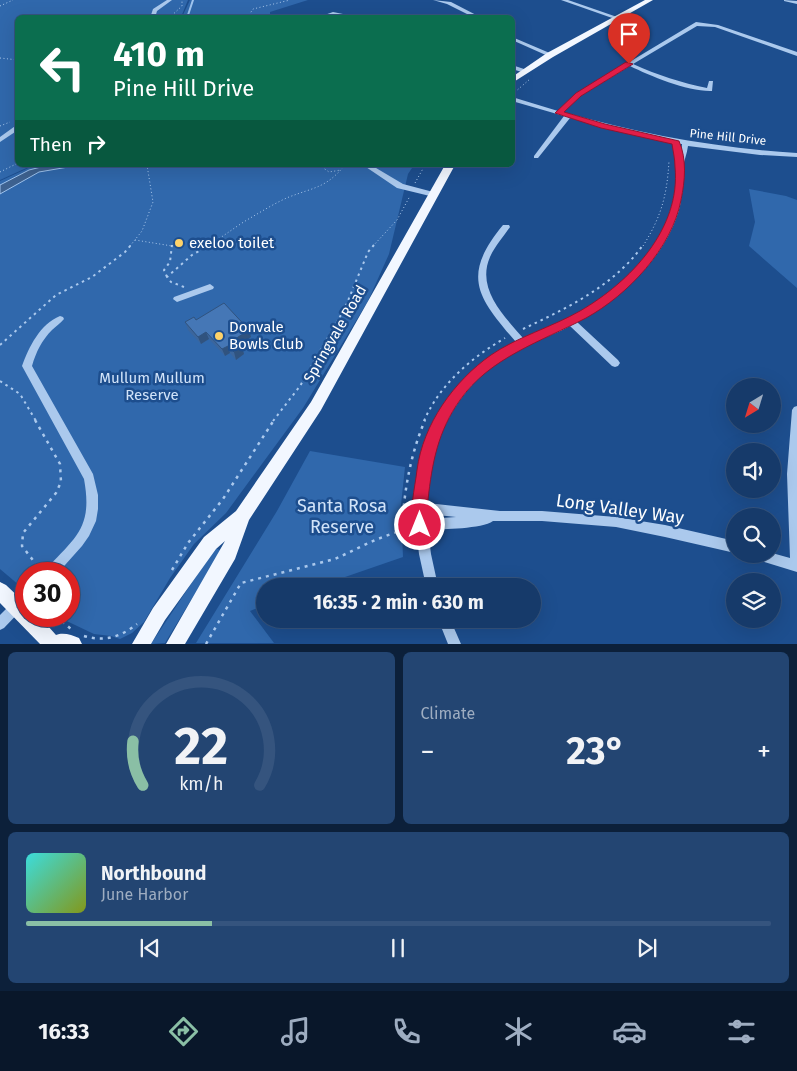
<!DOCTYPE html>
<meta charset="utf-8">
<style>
body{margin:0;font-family:"Fira Sans",sans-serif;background:#234572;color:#f1f3f6;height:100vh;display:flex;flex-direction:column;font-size:19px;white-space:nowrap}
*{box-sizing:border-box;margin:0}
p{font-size:16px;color:#9eadc1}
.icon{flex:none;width:28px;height:28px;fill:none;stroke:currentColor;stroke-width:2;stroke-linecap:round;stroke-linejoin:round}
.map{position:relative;height:644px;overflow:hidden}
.side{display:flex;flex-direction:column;gap:8px;padding:8px;background:#0c203a;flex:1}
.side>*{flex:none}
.hud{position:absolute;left:15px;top:15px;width:500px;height:152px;border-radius:8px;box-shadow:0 5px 20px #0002,0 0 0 1px #35547e;background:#0b6e4f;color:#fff;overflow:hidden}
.needle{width:32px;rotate:218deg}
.buttons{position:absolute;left:726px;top:378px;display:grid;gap:10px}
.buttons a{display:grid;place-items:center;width:55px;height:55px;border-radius:50%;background:#163a6a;box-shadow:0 5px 20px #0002,0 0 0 1px #35547e;font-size:25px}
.speed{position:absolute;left:15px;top:562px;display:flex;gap:10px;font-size:25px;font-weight:700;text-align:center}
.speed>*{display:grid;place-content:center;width:65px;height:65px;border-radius:50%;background:#163a6a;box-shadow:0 5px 20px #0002,0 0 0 1px #35547e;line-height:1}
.speed .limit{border:8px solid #d22;background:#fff;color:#111}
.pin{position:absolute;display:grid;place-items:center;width:42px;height:42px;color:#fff;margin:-51px -21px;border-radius:50% 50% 50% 0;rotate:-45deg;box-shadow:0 0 5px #0007}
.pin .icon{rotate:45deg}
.me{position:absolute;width:55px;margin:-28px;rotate:0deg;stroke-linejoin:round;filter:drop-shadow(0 0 4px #0008)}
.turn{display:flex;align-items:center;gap:18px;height:105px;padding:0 15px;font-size:22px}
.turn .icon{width:65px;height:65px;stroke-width:2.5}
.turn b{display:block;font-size:35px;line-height:42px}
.then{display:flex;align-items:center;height:48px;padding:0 15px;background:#0003;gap:10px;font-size:19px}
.big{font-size:38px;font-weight:700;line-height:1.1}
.side .tile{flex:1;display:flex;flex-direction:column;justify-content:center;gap:8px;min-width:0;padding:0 18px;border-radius:8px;background:#234572}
.side .dial{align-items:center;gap:0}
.dial svg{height:130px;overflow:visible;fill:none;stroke:#35547e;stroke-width:7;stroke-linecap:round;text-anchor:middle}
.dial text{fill:#f1f3f6;stroke:none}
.song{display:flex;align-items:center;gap:15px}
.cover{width:60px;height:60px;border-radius:8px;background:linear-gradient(135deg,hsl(180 70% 55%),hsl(70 70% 35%))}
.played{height:5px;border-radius:2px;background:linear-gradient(90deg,#8abfa5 25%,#35547e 25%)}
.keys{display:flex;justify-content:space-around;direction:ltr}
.heat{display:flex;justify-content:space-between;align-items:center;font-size:28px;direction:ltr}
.side .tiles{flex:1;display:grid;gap:8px;grid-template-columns:1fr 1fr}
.tile:last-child{grid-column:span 2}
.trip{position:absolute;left:256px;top:578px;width:285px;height:50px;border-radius:25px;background:#163a6a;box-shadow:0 5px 20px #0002,0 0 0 1px #35547e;font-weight:700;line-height:50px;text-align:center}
.menu{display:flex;height:80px;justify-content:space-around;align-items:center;background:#09172a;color:#9eadc1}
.menu .icon{width:35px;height:35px}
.menu .selected{color:#8abfa5}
.menu b{font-size:22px;color:#f1f3f6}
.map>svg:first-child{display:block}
.green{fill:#3068ac}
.water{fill:#3e6290;stroke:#9fc4ef}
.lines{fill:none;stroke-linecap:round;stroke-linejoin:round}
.stream{stroke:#9fc4ef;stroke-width:2}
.path-far2{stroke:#abc9ed;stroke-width:1;stroke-dasharray:1 2.5;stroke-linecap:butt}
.path-far1{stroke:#abc9ed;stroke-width:2;stroke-dasharray:2.5 4;stroke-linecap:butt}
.path{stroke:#abc9ed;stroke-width:2.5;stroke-dasharray:3 5;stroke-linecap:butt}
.minor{fill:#abc9ed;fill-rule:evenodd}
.major{fill:#f2f7ff;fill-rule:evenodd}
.wall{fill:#3b669d}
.shaded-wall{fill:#30537f}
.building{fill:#4577b6;stroke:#30537f}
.route{fill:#e11d48;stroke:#92132f}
.poi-dot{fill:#fdd26a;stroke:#1d4e8e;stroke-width:2}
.labels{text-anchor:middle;stroke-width:5;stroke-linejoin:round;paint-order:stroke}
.far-street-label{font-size:12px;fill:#fff;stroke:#1d4e8e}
.poi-label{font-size:15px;fill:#fff;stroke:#1d4e8e;text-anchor:start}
.street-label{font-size:15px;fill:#fff;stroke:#1d4e8e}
.park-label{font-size:15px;fill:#d1e3f9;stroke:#1d4e8e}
.near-park-label{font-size:18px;fill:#d1e3f9;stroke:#1d4e8e}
.near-street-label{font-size:18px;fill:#fff;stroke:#1d4e8e}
</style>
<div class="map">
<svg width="797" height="644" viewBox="0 0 797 644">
<rect width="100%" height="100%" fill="#1d4e8e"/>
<path class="green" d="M 0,0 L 188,0 L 181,17 L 18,18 L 18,165 L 33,165 L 0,180 Z
M 190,0 L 308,0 L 270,12 L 270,17 L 182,17 Z
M 35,165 L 414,165 L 408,174 L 389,254 L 368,301 L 303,408 L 226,513 L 194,544 L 170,578 L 144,622 L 132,633 L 120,639 L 111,636 L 94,634 L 56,616 L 69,616 L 69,574 L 26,574 L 26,591 L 0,569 L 0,181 Z
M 749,189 L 786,196 L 797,200 L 797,288 L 749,246 L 755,222 Z
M 310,451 L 405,467 L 401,505 L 403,557 L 319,586 L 265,586 L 265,605 L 250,611 L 274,643 L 196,643 L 277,511 Z
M 215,548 L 220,550 L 214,562 L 165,643 L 151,644 Z"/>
<path class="water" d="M 49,165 L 80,165 L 39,172 L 0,194 L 0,185 L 29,170 Z"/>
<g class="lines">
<path class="stream" d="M 187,18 L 193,0"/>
<path class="path-far2" d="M 0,6 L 13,0
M 169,18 L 182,6 L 182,0
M 247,18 L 253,9 L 290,0
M 0,58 L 18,60
M 515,92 L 530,79
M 0,126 L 10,122
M 319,165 L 329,172 L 341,170
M 0,172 L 18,163
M 415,183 L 425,165
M 135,240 L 172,246
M 130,246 L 142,231 L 153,202 L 147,165
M 207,246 C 223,237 236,226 252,217 C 264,210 277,202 289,197 C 315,187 326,188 345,165
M 373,246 L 397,220 L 410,196
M 643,246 C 661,217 667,196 669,161"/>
<path class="path-far1" d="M 167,277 L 164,270 L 170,262 L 172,245
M 184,287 L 171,282 L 167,277 L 192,255 L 209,245
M 523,329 C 567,308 614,286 643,245
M 0,345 L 56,295 L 92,277 L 125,252 L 131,245
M 0,381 L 20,394 L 36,421
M 273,421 L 300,386 L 345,308 L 368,252 L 374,245
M 424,421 C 440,384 471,358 505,338"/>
<path class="path" d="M 35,420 L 60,464 L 61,482 L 56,493 L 23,533 L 22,546 L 39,568
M 172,570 L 188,543 L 223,499 L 274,420
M 56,616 L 71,629
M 84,636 C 104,642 121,637 137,624
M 206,644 L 241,583 L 335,559 L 375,540 L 402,530 C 404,491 410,456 425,420"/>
<path class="minor" d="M 167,0 L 172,0 L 157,11 L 155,18 L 150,18 L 153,9 Z
M 433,0 L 451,2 L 482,18 L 475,18 L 447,4 Z
M 561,0 L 568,0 L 620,18 L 615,19 Z
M 784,0 L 797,1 L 797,4 L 784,1 Z
M 333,12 L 353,16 L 355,18 L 333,16 L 326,18 L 316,18 Z
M 696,22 L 718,25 L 797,52 L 797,56 L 715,27 L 697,26 L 633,64 C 657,75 682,83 707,88 L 709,81 L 713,81 L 712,91 C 689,92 650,76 630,66 L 580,96 L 563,112 C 640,134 717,148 797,153 L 797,157 L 760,155 L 688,146 C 687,154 684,160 683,168 C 682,173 684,178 683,183 C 683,191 681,199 680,206 C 667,257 622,298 577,322 L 618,360 L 620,363 L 618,366 L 615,367 L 612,366 L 570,326 C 550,337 528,343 508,355 C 456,388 428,443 427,503 L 500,511 L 542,511 L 616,517 L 665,525 L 735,541 L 735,553 L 665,537 L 616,527 L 542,521 L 493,521 C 482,529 443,529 428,530 L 431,554 L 438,586 L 426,586 L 419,554 L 416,529 L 414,525 L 416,511 L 414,508 C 417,502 416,495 417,489 C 418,479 419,468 422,459 C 436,408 469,366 516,342 C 477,297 461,276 503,225 L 509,225 L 510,227 C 503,237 495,246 490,257 C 476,289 504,316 524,339 C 542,330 561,323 579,313 C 627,286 670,241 676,184 C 678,171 674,156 673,143 L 618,131 L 570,118 L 538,158 L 534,158 L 534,156 L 564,116 L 512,101 L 512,97 L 558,111 L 576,94 ZM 679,144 L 682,144 L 681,155 ZM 427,514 L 456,517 L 427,519 Z
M 512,37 L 552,54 L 553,55 L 548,56 L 512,40 Z
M 512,65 L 527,70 L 528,71 L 525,73 L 512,69 Z
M 18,124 L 18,130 L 0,142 L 0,137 Z
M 363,165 L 371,165 L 403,184 L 437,193 L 438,195 L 434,197 L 397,188 Z
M 210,284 L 214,287 L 213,289 L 177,302 L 173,299 L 174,297 Z
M 60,316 L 63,317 L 64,319 C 61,323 56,326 52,330 C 42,340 36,352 32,366 L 93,474 L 98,495 L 98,509 L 96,521 L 89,536 L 82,546 L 57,574 L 43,574 L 45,570 C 76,537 93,528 84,479 L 22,366 C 29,347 40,324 60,316 Z
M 797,406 L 797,572 L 758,560 L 754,558 L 752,554 L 772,554 L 772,553 L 790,558 L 787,474 L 792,410 L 794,407 Z
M 26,591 L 26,605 L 4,628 L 0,630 L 0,615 L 22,593 Z
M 438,619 L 450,619 L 461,644 L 448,644 Z"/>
<path class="major" d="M 645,0 L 653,0 L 553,57 L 512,83 L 512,77 L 547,53 Z
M 445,165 L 455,165 L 321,410 L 249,520 L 235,559 L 185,644 L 166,644 L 225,541 L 216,549 L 165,620 L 151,644 L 132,644 L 153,608 L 204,537 L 236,511 L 311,402 Z
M 0,582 L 6,585 L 26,604 L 26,616 L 39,616 L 56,635 C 63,632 72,635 79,638 L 82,644 L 40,644 L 0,603 Z"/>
</g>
<path class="wall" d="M 196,320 L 251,337 L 240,344 L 242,347 L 244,354 L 236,360 L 230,353 L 225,356 L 209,339 L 201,344 L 188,330 L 185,322 Z"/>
<path class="shaded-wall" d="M 249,330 L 251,337 L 238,346 L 235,339 Z
M 206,332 L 209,339 L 201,344 L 198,337 Z
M 228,346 L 230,353 L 225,356 L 222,349 Z
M 242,347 L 244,354 L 236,360 L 234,352 Z"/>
<path class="building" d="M 224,303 L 249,330 L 235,339 L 242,347 L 234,352 L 228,346 L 222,349 L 206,332 L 198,337 L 185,322 L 194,317 L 196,320 Z"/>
<path class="route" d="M 626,62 L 633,64 L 581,96 L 564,112 L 605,124 L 679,141 C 687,159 685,181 681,200 C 672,248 628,295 586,318 C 542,341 489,358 460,400 C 438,431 432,463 428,500 C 427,510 429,521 426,530 L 420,532 L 415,530 C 408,513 415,488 417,470 C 423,424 454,381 491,355 C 517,337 552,327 580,311 C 630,282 681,229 675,167 C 675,159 673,151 672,144 L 601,128 L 555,113 L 576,93 Z"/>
<g class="poi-dot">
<circle cx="179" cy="243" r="5"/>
<circle cx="219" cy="336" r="5"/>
</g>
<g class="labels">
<g class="far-street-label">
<text transform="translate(728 137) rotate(6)" y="4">Pine Hill Drive</text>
</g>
<g class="poi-label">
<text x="189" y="248">exeloo toilet</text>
<text x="229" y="332">Donvale<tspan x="229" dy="17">Bowls Club</tspan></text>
</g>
<g class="street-label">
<text transform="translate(335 334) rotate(-60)" y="5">Springvale Road</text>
</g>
<g class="park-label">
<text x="152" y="383">Mullum Mullum<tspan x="152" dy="17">Reserve</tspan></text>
</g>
<g class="near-park-label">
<text x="342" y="512">Santa Rosa<tspan x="342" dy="21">Reserve</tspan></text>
</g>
<g class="near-street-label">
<text transform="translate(620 509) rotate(8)" y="6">Long Valley Way</text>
</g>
</g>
</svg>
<div class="buttons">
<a><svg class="needle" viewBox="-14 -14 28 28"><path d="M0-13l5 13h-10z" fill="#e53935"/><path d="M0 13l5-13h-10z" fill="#9eadc1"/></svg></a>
<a><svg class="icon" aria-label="sound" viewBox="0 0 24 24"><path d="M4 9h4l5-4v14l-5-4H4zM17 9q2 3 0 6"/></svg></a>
<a><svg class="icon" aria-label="search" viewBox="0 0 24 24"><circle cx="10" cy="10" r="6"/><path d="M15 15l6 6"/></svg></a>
<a><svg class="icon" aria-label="layers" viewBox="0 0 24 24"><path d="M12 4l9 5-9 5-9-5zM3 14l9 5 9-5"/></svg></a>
</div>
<div class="speed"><div class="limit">30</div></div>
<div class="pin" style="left:629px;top:64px;background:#d93025"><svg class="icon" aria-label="arrive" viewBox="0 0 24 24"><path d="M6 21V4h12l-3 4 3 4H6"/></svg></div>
<svg class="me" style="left:420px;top:525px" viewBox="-20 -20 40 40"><circle r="17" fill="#e11d48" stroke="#fff" stroke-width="3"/><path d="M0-11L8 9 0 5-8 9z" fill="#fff"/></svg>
<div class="trip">16:35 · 2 min · 630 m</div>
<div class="hud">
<div class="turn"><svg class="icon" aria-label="left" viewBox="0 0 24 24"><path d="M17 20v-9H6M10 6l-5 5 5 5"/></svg><div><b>410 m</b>Pine Hill Drive</div></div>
<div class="then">Then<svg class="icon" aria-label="right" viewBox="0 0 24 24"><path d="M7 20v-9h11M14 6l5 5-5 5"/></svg></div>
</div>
</div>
<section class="side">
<div class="tiles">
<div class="tile dial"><svg viewBox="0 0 100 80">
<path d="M14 69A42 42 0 1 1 86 69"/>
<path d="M14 69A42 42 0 0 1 8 42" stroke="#8abfa5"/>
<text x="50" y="56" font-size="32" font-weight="700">22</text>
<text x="50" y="72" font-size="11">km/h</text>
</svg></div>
<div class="tile"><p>Climate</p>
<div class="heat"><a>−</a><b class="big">23°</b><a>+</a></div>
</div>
<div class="tile">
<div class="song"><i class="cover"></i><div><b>Northbound</b><p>June Harbor</p></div></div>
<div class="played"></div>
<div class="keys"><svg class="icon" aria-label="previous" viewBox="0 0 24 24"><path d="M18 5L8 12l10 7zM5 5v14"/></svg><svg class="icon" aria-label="pause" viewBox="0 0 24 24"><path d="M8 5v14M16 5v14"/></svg><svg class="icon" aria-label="next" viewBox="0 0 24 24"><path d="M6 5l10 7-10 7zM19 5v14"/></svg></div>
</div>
</div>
</section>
<nav class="menu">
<b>16:33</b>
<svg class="icon selected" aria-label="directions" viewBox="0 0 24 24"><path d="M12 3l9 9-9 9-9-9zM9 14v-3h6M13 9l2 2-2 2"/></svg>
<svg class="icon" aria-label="music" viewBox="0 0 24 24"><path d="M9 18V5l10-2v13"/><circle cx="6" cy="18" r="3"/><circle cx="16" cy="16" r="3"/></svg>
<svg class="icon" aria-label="phone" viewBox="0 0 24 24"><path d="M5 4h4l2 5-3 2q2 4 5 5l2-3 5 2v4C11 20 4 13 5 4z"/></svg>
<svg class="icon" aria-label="climate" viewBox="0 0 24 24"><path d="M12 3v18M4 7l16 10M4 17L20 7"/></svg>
<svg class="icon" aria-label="car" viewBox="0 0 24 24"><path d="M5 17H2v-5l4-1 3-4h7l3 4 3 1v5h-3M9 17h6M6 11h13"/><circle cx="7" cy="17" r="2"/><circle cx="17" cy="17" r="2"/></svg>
<svg class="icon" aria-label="filters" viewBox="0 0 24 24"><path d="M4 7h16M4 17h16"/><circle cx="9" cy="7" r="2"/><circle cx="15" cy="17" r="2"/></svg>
</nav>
